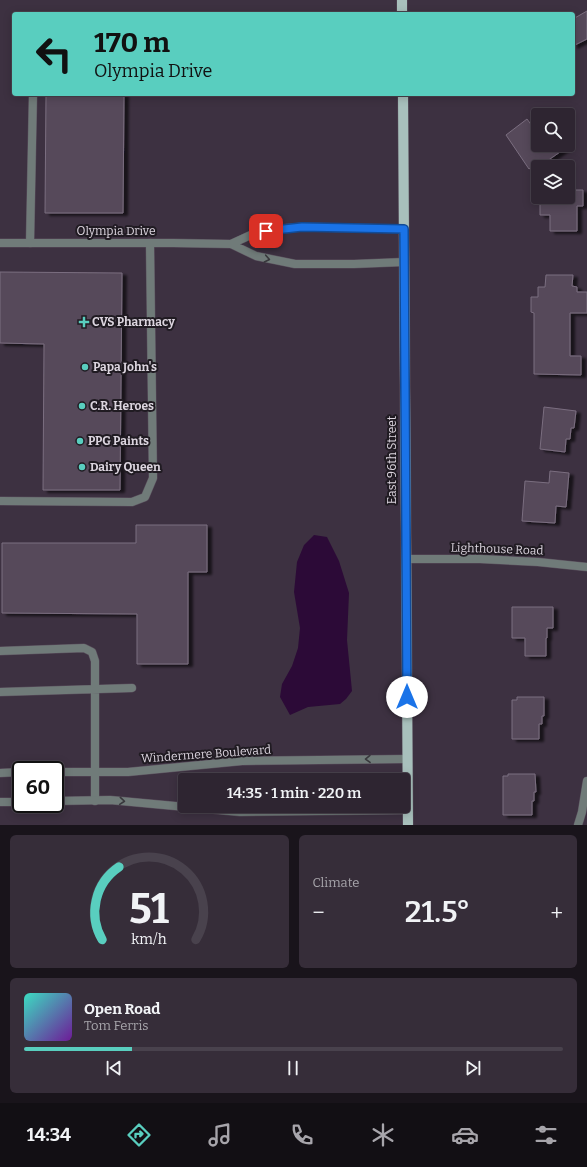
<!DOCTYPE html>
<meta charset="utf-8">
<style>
body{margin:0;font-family:Bitter,serif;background:#362d39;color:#f1f3f6;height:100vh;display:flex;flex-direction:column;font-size:15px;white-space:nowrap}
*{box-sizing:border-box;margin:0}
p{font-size:13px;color:#a7a5ab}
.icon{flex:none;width:22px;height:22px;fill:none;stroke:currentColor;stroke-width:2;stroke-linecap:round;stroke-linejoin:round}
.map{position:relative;height:825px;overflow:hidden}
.panel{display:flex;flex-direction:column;gap:10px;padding:10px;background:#19141b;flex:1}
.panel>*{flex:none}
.banner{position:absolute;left:12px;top:12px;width:563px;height:84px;border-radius:4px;box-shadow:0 2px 10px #0003,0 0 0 1px #49424d;background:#59cebf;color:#111;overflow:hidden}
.controls{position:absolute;left:531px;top:108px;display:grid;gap:8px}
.controls a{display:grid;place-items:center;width:44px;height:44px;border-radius:4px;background:#2e2531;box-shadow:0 2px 10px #0003,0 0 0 1px #49424d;font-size:20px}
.speed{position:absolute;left:12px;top:761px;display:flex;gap:8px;font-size:20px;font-weight:700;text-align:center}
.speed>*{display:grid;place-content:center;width:52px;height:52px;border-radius:50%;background:#2e2531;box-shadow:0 2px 10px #0003,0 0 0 1px #49424d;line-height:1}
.speed .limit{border:2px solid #111;border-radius:6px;background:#fff;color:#111}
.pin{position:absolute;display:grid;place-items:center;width:34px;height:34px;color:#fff;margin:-17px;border-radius:8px;box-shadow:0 2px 6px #0006}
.me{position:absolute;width:44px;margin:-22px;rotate:0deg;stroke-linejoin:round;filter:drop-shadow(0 0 3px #0008)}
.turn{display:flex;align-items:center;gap:14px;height:84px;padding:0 16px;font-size:18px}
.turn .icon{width:52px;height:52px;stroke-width:2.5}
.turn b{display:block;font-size:28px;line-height:34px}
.big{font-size:30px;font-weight:600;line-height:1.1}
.panel .card{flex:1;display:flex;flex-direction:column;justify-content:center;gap:6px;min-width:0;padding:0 14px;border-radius:6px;background:#362d39}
.panel .dial{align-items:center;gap:0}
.dial svg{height:104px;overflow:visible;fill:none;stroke:#49424d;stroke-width:7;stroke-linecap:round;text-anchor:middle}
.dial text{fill:#f1f3f6;stroke:none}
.song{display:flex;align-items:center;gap:12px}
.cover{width:48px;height:48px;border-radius:6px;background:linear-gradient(135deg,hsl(170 70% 55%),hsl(280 70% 35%))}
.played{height:4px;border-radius:2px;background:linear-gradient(90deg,#59cebf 20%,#49424d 20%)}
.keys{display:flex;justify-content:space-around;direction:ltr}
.heat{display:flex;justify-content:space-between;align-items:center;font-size:22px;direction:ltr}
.panel .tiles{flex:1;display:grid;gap:10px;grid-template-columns:1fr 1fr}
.card:last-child{grid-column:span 2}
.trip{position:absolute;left:178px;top:773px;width:232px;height:40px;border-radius:4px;background:#2e2531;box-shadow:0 2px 10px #0003,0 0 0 1px #49424d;font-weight:600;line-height:40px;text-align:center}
.dock{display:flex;height:64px;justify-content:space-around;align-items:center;background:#120f14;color:#a7a5ab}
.dock .icon{width:28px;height:28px}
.dock .selected{color:#59cebf}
.dock b{font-size:18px;color:#f1f3f6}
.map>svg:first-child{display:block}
.water{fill:#2c0a37}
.building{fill:#564a5a;stroke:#7b6e80;filter:url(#shadow)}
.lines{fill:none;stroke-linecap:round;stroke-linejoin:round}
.service-casing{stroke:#5a4f5d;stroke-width:9}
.minor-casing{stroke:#5a4f5d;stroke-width:9}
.primary-casing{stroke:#5a4f5d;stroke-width:11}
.service{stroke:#707b79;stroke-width:8}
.minor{stroke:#707b79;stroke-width:8}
.primary{stroke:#a8c0bc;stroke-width:10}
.oneway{stroke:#38383c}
.route-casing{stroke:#114b97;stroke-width:10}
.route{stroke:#1a73e8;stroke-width:7}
.poi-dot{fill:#59cebf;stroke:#201b22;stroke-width:1.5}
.labels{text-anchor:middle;stroke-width:4;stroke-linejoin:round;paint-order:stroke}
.street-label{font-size:12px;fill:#dcd5df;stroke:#201b22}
.poi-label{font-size:12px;font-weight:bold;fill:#dcd5df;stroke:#201b22;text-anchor:start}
</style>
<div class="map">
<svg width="587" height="825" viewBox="0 0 587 825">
<defs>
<filter id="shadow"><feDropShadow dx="4.5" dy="2.5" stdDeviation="1" flood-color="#0009"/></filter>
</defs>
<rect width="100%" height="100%" fill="#3d3141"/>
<path class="water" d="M 314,535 L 327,537 L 339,561 L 349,593 L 347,640 L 352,691 L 346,699 L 340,704 L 308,707 L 290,715 L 280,697 L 282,684 L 292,666 L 298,648 L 300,628 L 294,592 L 297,562 L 304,545 Z"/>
<path class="building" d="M 587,11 L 587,39 L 573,46 L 573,19 Z
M 46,94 L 124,94 L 123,213 L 45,213 Z
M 527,119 L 538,134 L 538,145 L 570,145 L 540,166 L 540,161 L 529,169 L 506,135 Z
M 568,190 L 583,190 L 583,206 L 577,206 L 577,231 L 550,231 L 550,215 L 540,215 L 540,197 L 568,197 Z
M 0,272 L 122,273 L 120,490 L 43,490 L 44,344 L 0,343 Z
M 546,275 L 573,275 L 572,286 L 577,287 L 577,292 L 587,292 L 587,313 L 570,313 L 570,356 L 581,356 L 581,375 L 534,374 L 534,313 L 531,312 L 531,297 L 538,297 L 538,287 L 545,287 Z
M 544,407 L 576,411 L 574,428 L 571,428 L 570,439 L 566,439 L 565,452 L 540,449 Z
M 550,471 L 569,473 L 566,507 L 556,506 L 555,523 L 522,521 L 525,481 L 549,483 Z
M 136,525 L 207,525 L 207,572 L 188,572 L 188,664 L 137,664 L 137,614 L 2,613 L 2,543 L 136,543 Z
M 512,607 L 553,607 L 553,628 L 547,628 L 547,638 L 546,638 L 546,656 L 525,656 L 525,638 L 512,638 Z
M 517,697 L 544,697 L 544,716 L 542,716 L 542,724 L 539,724 L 539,739 L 512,739 L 512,700 L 517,700 Z
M 508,774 L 535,774 L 536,792 L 534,792 L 534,801 L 532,801 L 532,815 L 503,815 L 503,776 L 508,776 Z"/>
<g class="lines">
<defs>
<path id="service" d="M 30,243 L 33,94
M 0,501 L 132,502 L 145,497 L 153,478 L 150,243
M 0,651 L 84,648 L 92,652 L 95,661 L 95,801
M 0,692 L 132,688"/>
<path id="minor" d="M 0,243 L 173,243 L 231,244 L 256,256 L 295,264 L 354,264 L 404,262
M 231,244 L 255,233 L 276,229 L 302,227 L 404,229
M 406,559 L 480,559 L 538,562 L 587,567
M 55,772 L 128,772 L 242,761 L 407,759
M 0,773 L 21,772
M 55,801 L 110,800 L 240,812 L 408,810
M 0,802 L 21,802
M 578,825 L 582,812 L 587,781"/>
<path id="primary" d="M 402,0 L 402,14
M 403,94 L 408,825"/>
</defs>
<use href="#service" class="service-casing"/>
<use href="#minor" class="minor-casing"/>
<use href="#primary" class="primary-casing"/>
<use href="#service" class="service"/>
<use href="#minor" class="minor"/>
<use href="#primary" class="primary"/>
</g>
<defs><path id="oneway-chevron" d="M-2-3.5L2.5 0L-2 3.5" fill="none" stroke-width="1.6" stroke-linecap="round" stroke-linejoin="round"/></defs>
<g class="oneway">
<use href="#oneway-chevron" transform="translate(267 259) rotate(11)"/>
<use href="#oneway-chevron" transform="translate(368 759) rotate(179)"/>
<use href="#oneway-chevron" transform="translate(122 801) rotate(5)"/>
</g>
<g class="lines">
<defs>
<path id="route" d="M 266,231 L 302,227 L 404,229 L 407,697"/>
</defs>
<use href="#route" class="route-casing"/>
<use href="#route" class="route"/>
</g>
<g class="poi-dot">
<path d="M82 316h4v4h4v4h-4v4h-4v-4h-4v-4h4z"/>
<circle cx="85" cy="367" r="4"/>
<circle cx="82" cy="406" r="4"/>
<circle cx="80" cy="441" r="4"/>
<circle cx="82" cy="467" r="4"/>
</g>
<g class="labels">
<g class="street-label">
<text x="116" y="235">Olympia Drive</text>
<text transform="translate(392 460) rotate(-90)" y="4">East 96th Street</text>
<text transform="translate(497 549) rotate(2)" y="4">Lighthouse Road</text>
<text transform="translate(206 754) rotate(-4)" y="4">Windermere Boulevard</text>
</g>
<g class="poi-label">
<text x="92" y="326">CVS Pharmacy</text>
<text x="93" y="371">Papa John's</text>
<text x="90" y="410">C.R. Heroes</text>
<text x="88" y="445">PPG Paints</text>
<text x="90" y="471">Dairy Queen</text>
</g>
</g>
</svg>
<div class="controls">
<a><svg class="icon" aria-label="search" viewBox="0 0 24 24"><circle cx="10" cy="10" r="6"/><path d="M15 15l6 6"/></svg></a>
<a><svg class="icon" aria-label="layers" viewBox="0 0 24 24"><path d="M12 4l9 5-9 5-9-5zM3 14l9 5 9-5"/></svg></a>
</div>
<div class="speed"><div class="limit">60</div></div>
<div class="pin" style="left:266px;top:231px;background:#d93025"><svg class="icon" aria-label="arrive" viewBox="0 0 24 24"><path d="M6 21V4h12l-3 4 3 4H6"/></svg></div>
<svg class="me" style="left:407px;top:697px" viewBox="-20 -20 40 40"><circle r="19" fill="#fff"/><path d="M0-13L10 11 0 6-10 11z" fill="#1a73e8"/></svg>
<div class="trip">14:35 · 1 min · 220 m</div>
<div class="banner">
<div class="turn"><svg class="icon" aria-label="left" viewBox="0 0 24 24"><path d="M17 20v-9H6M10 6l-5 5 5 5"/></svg><div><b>170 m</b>Olympia Drive</div></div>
</div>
</div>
<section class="panel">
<div class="tiles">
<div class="card dial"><svg viewBox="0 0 100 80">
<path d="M14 69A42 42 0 1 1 86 69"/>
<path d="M14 69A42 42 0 0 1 27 13" stroke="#59cebf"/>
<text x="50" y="56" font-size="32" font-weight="700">51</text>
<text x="50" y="72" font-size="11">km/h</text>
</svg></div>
<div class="card"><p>Climate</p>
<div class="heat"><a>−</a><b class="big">21.5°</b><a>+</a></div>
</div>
<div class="card">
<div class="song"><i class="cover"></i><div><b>Open Road</b><p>Tom Ferris</p></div></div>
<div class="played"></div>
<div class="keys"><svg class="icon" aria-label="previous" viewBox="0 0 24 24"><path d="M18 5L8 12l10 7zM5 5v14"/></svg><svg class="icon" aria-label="pause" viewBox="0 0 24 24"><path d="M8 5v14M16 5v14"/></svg><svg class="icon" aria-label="next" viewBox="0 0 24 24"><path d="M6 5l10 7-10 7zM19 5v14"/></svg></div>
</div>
</div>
</section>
<nav class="dock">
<b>14:34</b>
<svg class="icon selected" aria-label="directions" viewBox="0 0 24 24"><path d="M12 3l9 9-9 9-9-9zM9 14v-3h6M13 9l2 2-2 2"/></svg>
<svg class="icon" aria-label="music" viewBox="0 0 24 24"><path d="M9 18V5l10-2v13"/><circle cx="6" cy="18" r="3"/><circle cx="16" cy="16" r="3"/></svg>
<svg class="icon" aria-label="phone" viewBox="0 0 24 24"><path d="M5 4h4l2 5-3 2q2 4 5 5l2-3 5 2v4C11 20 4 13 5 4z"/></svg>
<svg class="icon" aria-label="climate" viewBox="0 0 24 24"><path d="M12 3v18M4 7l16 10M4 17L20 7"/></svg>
<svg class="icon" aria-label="car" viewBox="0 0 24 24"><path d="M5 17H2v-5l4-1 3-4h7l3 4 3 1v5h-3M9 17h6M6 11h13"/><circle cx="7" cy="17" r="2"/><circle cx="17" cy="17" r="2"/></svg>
<svg class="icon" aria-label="filters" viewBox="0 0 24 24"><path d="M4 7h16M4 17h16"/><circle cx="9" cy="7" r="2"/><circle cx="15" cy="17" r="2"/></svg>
</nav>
